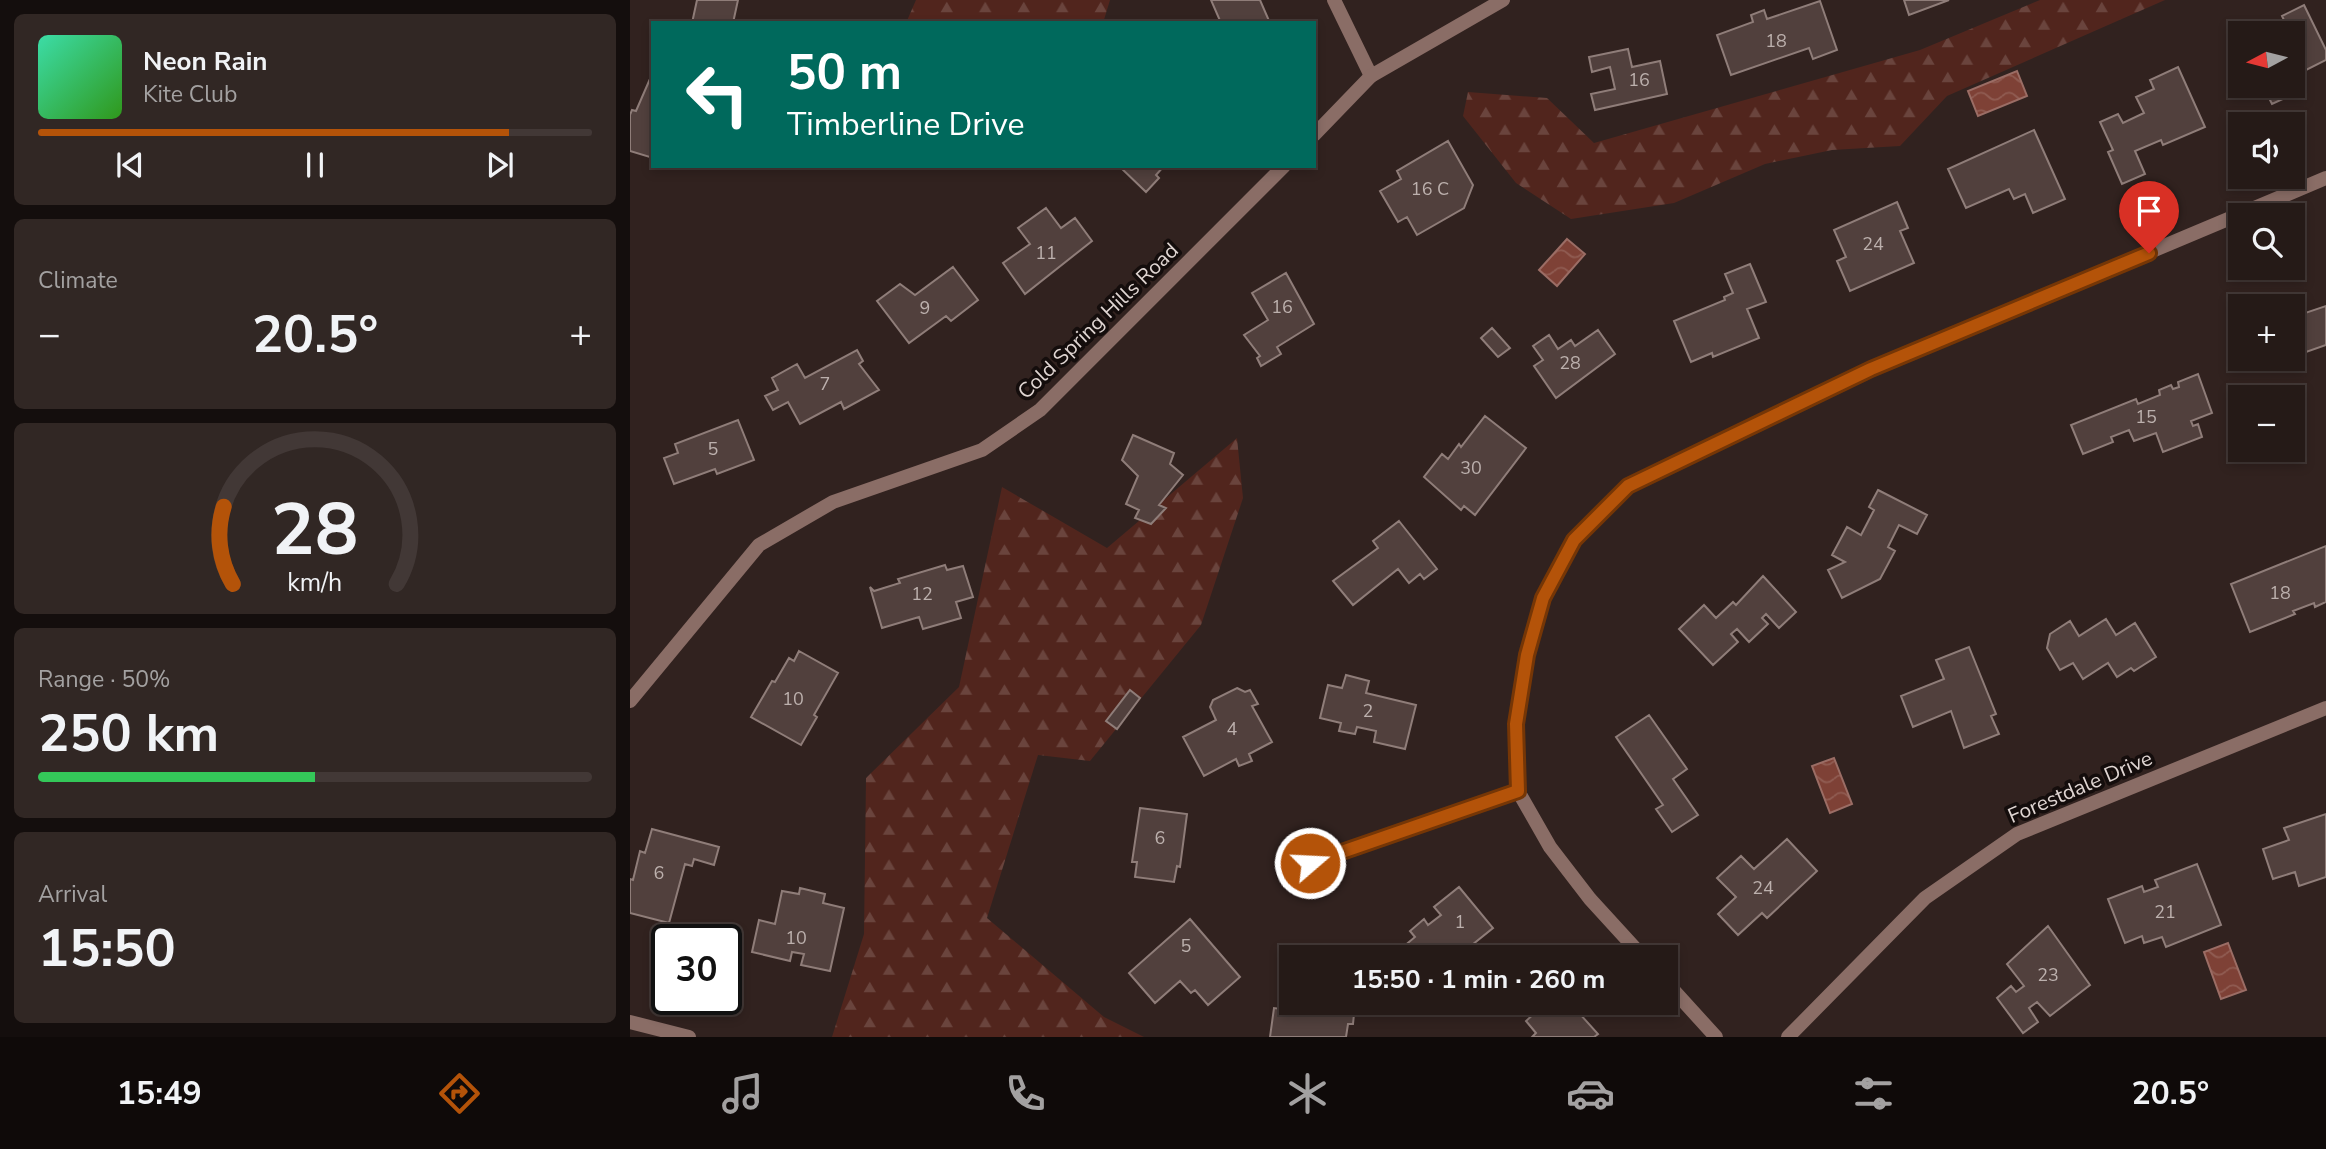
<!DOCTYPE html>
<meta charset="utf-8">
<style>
body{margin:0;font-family:"Nunito Sans",sans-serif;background:#312724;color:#f1f3f6;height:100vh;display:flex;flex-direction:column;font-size:26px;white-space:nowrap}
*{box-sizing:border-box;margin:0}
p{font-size:23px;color:#a3a1a1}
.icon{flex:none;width:38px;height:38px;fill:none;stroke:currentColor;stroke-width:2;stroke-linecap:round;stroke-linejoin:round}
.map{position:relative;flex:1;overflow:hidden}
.drawer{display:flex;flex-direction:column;gap:14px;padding:14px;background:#140e0d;width:630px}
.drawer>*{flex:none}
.banner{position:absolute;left:21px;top:21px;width:665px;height:147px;border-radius:0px;box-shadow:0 4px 10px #0003,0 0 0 2px #423836;background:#00695c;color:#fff;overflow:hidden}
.needle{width:46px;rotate:263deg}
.tools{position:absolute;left:1598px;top:21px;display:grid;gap:14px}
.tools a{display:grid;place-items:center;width:77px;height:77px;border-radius:0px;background:#251a17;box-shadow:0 4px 10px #0003,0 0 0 2px #423836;font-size:35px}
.speed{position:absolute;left:21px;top:924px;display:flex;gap:14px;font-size:35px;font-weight:700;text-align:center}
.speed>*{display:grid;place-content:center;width:91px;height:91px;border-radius:50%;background:#251a17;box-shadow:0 4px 10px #0003,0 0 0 2px #423836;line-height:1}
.speed .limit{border:4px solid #111;border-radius:10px;background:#fff;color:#111}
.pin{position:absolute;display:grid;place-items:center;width:60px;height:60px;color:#fff;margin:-72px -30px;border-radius:50% 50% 50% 0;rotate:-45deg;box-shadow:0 0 7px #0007}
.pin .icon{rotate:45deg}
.me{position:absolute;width:77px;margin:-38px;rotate:71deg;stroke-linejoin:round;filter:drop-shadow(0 0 5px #0008)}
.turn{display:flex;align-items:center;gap:24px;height:147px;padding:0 21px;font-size:32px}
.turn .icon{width:91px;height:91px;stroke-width:2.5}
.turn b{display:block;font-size:49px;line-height:60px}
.big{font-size:52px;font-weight:700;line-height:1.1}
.drawer .widget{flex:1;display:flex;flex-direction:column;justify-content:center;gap:10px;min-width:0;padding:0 24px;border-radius:10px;background:#312724}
.drawer .dial{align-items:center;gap:0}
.dial svg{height:182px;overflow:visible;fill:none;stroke:#423836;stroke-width:7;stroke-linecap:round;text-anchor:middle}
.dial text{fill:#f1f3f6;stroke:none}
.song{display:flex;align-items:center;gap:21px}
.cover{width:84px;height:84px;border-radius:10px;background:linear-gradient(135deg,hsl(160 70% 55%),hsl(110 70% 35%))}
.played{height:7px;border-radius:4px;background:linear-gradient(90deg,#b45309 85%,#423836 85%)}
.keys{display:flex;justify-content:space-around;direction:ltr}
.heat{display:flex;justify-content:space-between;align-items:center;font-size:38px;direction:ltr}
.charge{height:10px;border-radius:5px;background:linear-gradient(90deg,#34c759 50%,#423836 0)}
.trip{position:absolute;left:649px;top:945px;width:399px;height:70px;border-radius:0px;background:#251a17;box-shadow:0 4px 10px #0003,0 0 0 2px #423836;font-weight:700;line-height:70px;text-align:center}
.dock{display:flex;height:112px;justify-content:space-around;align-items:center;background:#0f0a09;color:#a3a1a1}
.dock .icon{width:49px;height:49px}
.dock .active{color:#b45309}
.dock b{font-size:32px;color:#f1f3f6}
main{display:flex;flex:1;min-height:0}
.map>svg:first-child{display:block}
.forest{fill:url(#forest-firs)}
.water{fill:url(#water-waves);stroke:#9b6d65;stroke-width:2}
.building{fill:#51403d;stroke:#8f7d79;stroke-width:2}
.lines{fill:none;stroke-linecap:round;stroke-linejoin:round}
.minor{stroke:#8a6d66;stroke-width:14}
.tertiary{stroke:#8a6d66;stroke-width:14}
.route-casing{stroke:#753606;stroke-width:18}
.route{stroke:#b45309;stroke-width:12}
.labels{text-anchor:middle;stroke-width:7;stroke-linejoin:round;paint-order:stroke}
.number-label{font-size:18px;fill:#bcb0ad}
.street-label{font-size:21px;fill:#dfd5d2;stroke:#140d0c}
</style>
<main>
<section class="drawer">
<div class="widget">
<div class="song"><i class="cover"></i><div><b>Neon Rain</b><p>Kite Club</p></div></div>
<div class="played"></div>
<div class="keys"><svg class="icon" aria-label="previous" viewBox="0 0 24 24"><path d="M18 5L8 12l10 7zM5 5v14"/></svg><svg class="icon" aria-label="pause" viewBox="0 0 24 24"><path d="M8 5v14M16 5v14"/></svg><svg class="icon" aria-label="next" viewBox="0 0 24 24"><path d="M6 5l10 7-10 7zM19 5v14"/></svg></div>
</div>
<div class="widget"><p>Climate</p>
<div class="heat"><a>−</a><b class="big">20.5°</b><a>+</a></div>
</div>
<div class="widget dial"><svg viewBox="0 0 100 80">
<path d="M14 69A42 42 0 1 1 86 69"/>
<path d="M14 69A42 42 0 0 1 10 35" stroke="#b45309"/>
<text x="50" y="56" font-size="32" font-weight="700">28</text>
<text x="50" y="72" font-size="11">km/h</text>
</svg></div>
<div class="widget"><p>Range · 50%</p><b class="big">250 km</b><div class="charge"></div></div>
<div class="widget"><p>Arrival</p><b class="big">15:50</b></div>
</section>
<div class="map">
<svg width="1696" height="1037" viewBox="0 0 1696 1037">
<defs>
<pattern id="forest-firs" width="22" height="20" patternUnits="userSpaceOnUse" patternTransform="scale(1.75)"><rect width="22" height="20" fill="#51251d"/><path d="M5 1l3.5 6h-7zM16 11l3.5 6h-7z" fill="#6a443d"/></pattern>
<pattern id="water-waves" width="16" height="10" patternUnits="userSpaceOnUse" patternTransform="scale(1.75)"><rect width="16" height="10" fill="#7e4136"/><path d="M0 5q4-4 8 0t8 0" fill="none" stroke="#905c52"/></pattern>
</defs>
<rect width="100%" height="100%" fill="#31221f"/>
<path class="forest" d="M 286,0 L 480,0 L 473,23 L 276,23 Z
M 1410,0 L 1535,0 L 1317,96 L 1270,146 L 1202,150 L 1135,164 L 1044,203 L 941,219 L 886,183 L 833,116 L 838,92 L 917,98 L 964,143 L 1290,50 Z
M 607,438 L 613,498 L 571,625 L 460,761 L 408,755 L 357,918 L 474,1017 L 514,1037 L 202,1037 L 234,934 L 236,778 L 329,687 L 372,487 L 477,548 Z"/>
<path class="water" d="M 1387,71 L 1397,96 L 1348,116 L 1338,91 Z
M 937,239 L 955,254 L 927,286 L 909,270 Z
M 1204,758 L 1222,804 L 1200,813 L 1182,766 Z
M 1598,943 L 1616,990 L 1591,999 L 1574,952 Z"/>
<path class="building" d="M 67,0 L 108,0 L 103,23 L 62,23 Z
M 581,0 L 630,0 L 640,23 L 591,23 Z
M 1274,0 L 1319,0 L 1279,15 Z
M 1190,1 L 1207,50 L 1183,59 L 1179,48 L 1101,75 L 1087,35 L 1123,22 L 1121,15 L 1134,10 L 1137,19 Z
M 1674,5 L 1696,50 L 1696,60 L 1666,75 L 1671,86 L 1653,94 L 1655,98 L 1642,104 L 1633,86 L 1662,86 L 1664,41 L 1652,16 Z
M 1632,26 L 1636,33 L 1618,33 Z
M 998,49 L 1002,67 L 1030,61 L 1037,94 L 965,110 L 961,94 L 985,89 L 980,67 L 962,72 L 959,57 Z
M 1548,67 L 1575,127 L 1533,145 L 1531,140 L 1505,151 L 1515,174 L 1492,184 L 1478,152 L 1483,150 L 1470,122 L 1488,114 L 1493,123 L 1514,113 L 1506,97 L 1524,89 L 1520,80 Z
M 23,72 L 23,158 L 0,151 L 0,115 L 2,110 L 6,111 Z
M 1404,130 L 1435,199 L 1403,213 L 1395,194 L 1384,199 L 1379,189 L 1336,208 L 1318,169 Z
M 818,141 L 843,185 L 834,208 L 787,235 L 777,217 L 768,222 L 750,191 L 771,179 L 767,171 Z
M 489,166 L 534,166 L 526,175 L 529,178 L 516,192 Z
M 1267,202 L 1278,228 L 1270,231 L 1284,263 L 1220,291 L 1207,261 L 1216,257 L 1204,230 Z
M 416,208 L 431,228 L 445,218 L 462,241 L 395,294 L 373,263 L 400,244 L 388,228 Z
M 1120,264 L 1136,302 L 1117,309 L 1129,338 L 1083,357 L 1082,353 L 1061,362 L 1044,321 L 1095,300 L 1094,297 L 1103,293 L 1095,274 Z
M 323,267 L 348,300 L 321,321 L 316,316 L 279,343 L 247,301 L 270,284 L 285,295 Z
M 656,273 L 684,324 L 647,347 L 651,354 L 631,366 L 627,358 L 630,356 L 614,335 L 638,320 L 622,293 Z
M 1696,306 L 1696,345 L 1676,352 L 1663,317 Z
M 862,328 L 880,348 L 868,357 L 851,338 Z
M 968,330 L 985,354 L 926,398 L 904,366 L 913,360 L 903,346 L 919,335 L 928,349 L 941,340 L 945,346 Z
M 227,350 L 233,361 L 229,364 L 249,390 L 214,409 L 211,402 L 170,424 L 158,402 L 143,410 L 135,396 L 148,390 L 142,378 L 167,364 L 175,378 Z
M 1568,374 L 1582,413 L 1561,421 L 1563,426 L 1568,424 L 1572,437 L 1533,452 L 1526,433 L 1504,441 L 1499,430 L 1481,437 L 1483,442 L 1453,454 L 1441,425 L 1506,399 L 1508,404 L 1530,395 L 1529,390 L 1541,385 L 1543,389 L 1549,387 L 1548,382 Z
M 855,416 L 896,448 L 845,515 L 834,506 L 831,510 L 794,477 L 812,454 L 818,459 L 829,444 L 831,447 Z
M 108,420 L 124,460 L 87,474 L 85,469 L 44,484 L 34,458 L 48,453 L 45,444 Z
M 503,435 L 544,453 L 540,464 L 553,475 L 529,505 L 536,508 L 521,524 L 505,518 L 509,510 L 496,504 L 508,476 L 492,460 Z
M 1248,490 L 1297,515 L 1287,534 L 1269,525 L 1258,547 L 1265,551 L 1250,579 L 1212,598 L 1198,570 L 1215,562 L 1202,555 L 1217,527 L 1231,535 L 1244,510 L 1239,507 Z
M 769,521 L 807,569 L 794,579 L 790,574 L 779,583 L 768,569 L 723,605 L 703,581 L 748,548 L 743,541 Z
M 1696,546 L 1696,602 L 1685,607 L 1684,603 L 1663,611 L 1665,614 L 1620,632 L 1601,584 Z
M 315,565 L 317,570 L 333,566 L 343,597 L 326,602 L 331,618 L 293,629 L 289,617 L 252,628 L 240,587 L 244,591 L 270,583 L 268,579 Z
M 1133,576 L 1166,612 L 1149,628 L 1136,614 L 1132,618 L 1138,624 L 1119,642 L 1107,629 L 1101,634 L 1108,642 L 1083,665 L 1049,629 L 1074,605 L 1086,618 L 1103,602 L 1106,605 Z
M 1476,619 L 1486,635 L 1505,623 L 1526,657 L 1504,671 L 1501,668 L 1487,677 L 1478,663 L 1453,679 L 1443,663 L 1430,670 L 1417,648 L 1420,634 L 1440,621 L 1449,636 Z
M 1339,647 L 1366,714 L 1361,716 L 1369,734 L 1334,748 L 1321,711 L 1283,727 L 1271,696 L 1314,679 L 1306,660 Z
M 169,651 L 208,673 L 184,715 L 187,717 L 171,745 L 121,717 L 142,681 L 145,682 L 159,658 L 164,661 Z
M 716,675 L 739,681 L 736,693 L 786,705 L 775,749 L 744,742 L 746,731 L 727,727 L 725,734 L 709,731 L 711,723 L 690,718 L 698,685 L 712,688 Z
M 607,688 L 615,692 L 620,690 L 628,704 L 622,706 L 642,742 L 619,754 L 622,761 L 609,766 L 606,759 L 574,776 L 553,737 L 586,720 L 580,707 L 583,700 Z
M 500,690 L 510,698 L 487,729 L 476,721 Z
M 1019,715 L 1057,769 L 1043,779 L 1068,815 L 1042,832 L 1026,809 L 1033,805 L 986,737 Z
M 510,808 L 557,814 L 550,867 L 547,866 L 544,882 L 505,877 L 507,862 L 502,862 Z
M 1696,814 L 1696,877 L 1669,886 L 1665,872 L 1643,879 L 1633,849 L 1659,840 L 1654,828 Z
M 22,829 L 89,847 L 84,865 L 64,859 L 62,866 L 55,864 L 39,923 L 0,913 L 0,879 L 3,880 L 10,851 L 15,853 Z
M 1157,839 L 1187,871 L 1137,918 L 1132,913 L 1108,935 L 1088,914 L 1106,897 L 1087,878 L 1111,856 L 1124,869 Z
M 1567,864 L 1591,925 L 1536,947 L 1532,937 L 1514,943 L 1512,936 L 1495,943 L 1478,899 L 1512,886 L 1514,892 L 1528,887 L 1525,880 Z
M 829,887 L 863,928 L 827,957 L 779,957 L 772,948 L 785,937 L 780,931 L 794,919 L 798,925 L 811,915 L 804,907 Z
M 170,888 L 195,894 L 193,903 L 214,908 L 200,971 L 171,965 L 174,954 L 162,952 L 160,961 L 122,952 L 129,920 L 145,924 L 152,891 L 169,894 Z
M 560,919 L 610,977 L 578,1005 L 565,990 L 561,993 L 550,981 L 525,1003 L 499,973 Z
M 1418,926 L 1460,985 L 1420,1016 L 1407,1002 L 1399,1008 L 1408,1022 L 1393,1033 L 1367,998 L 1381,986 L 1386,992 L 1394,986 L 1377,964 Z
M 692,1003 L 725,1004 L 723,1024 L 718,1024 L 716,1037 L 640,1037 L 644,1008 L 691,1014 Z
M 916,1003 L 940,1003 L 968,1034 L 964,1037 L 902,1037 L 906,1033 L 896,1021 Z"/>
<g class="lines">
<path class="minor" d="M 704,0 L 741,76
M 680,863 L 888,791
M 1013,957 L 960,899 L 920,847 L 888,791 L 886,724 L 896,655 L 913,598 L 944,540 L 998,486 L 1241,369 L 1696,178
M 1036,982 L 1086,1037
M 0,1022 L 59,1037
M 1158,1037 L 1295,898 L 1387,834 L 1696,708"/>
<path class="tertiary" d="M 684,135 L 741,76 L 873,0
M 0,701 L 129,545 L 203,502 L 352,450 L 410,410 L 654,166"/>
</g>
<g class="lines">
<defs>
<path id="route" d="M 680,863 L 888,791 L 886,724 L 897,655 L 913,598 L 944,540 L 998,486 L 1241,369 L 1519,253"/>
</defs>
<use href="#route" class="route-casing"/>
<use href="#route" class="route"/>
</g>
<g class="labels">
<g class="number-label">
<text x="1146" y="47">18</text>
<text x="1009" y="86">16</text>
<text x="800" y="195">16 C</text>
<text x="1243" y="250">24</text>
<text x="416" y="259">11</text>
<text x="652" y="313">16</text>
<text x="295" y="314">9</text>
<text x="940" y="369">28</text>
<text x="195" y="390">7</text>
<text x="1516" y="423">15</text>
<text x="83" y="455">5</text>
<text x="841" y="474">30</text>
<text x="1650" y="599">18</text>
<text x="292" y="600">12</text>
<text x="163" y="705">10</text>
<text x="738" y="717">2</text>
<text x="602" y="735">4</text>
<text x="530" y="844">6</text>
<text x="29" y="879">6</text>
<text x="1133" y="894">24</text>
<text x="1535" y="918">21</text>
<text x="830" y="928">1</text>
<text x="166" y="944">10</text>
<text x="556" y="952">5</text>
<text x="1418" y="981">23</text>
</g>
<g class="street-label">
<text transform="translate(468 321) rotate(-44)" y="7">Cold Spring Hills Road</text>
<text transform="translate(1450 787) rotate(-23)" y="7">Forestdale Drive</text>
</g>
</g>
</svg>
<div class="tools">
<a><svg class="needle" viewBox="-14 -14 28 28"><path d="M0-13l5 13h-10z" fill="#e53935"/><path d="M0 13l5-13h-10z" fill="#a3a1a1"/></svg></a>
<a><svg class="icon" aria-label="sound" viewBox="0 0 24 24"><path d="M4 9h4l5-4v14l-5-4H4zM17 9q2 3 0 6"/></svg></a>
<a><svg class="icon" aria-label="search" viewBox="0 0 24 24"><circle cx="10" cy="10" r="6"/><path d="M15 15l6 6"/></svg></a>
<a>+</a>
<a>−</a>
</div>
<div class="speed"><div class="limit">30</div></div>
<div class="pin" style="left:1519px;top:253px;background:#d93025"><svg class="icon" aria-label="arrive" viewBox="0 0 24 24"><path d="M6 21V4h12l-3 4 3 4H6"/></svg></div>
<svg class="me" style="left:680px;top:863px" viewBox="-20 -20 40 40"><circle r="17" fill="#b45309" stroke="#fff" stroke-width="3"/><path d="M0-11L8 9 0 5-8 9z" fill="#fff"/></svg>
<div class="trip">15:50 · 1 min · 260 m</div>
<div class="banner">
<div class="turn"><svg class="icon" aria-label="left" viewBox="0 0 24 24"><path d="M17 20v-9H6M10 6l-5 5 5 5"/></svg><div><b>50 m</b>Timberline Drive</div></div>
</div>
</div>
</main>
<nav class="dock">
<b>15:49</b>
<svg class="icon active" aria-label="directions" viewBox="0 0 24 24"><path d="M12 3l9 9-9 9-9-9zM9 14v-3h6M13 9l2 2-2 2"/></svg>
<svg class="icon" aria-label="music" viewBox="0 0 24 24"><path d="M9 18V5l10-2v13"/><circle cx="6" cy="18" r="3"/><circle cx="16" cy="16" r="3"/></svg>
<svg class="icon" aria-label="phone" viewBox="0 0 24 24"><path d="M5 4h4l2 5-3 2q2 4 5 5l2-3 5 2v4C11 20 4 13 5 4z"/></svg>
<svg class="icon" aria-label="climate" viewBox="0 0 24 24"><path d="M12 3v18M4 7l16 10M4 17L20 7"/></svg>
<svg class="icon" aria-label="car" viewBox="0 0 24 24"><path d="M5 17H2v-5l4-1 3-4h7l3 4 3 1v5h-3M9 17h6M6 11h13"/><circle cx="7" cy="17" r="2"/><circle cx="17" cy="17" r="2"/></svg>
<svg class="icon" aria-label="filters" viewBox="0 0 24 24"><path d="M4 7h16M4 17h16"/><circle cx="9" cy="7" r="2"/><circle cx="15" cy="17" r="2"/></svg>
<b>20.5°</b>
</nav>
